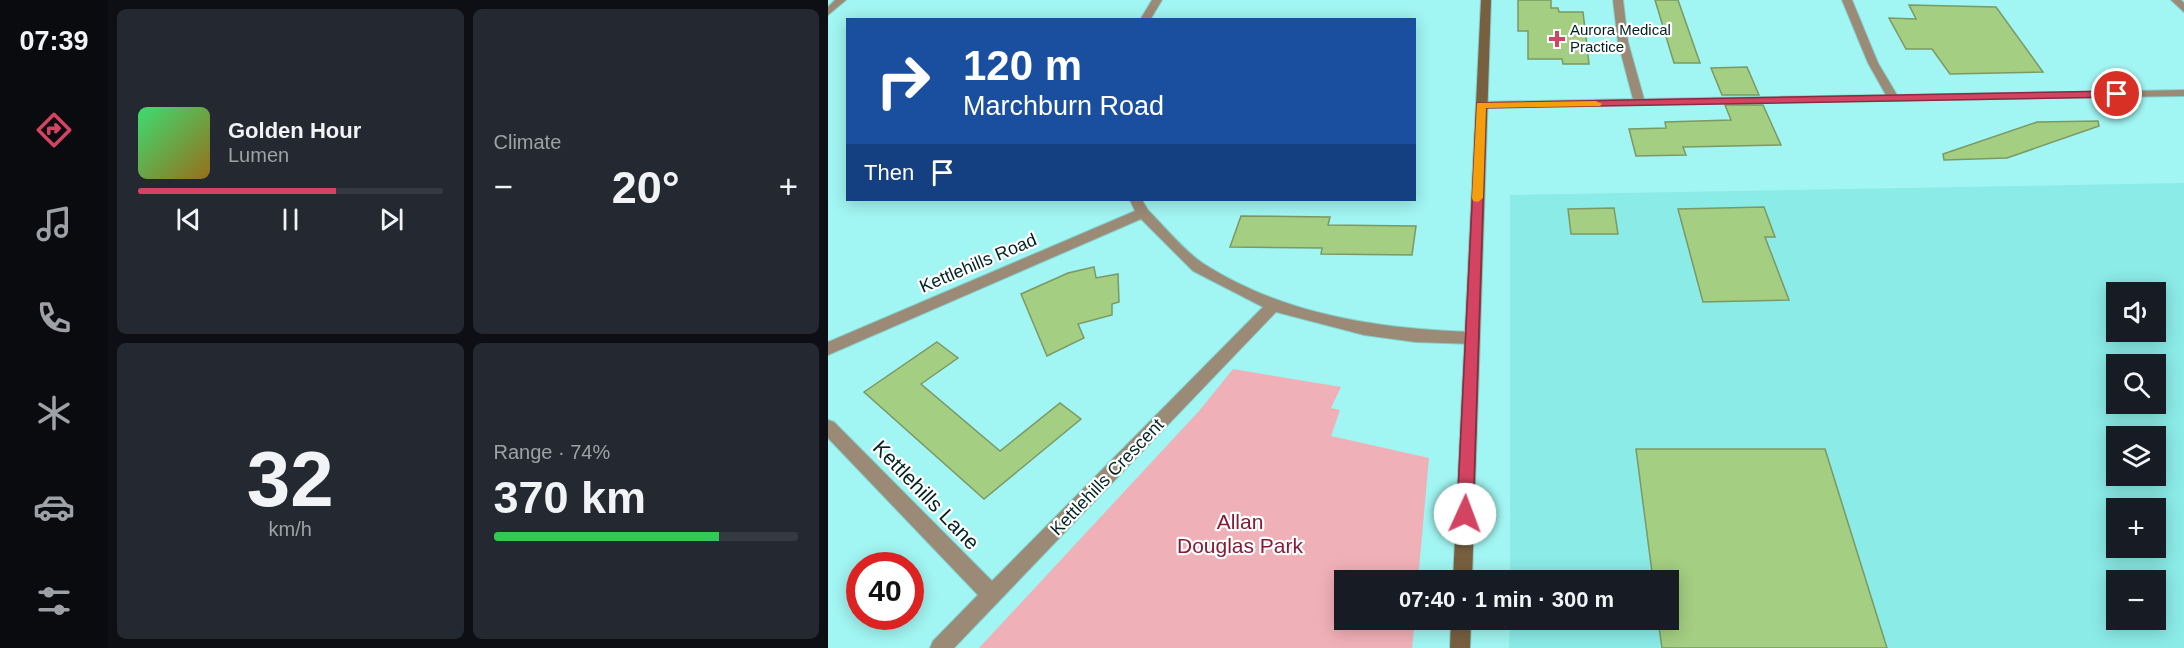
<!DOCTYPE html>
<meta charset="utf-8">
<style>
body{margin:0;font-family:Helvetica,sans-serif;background:#242831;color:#f1f3f6;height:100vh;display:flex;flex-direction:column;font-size:22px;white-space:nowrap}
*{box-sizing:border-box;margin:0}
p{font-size:20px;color:#9ea1a6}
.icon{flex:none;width:33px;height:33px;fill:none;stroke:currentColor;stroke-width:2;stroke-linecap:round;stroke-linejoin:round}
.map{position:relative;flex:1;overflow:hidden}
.drawer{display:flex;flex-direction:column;gap:9px;padding:9px;background:#0d0f14;width:720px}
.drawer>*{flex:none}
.banner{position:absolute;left:18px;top:18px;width:570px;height:183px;border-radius:0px;box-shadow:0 3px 15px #0003;background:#1a4fa0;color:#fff;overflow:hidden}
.controls{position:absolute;left:1278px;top:282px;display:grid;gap:12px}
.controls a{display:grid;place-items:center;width:60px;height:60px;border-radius:0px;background:#171b24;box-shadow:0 3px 15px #0003;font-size:30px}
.speed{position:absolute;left:18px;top:552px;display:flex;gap:12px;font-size:30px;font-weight:700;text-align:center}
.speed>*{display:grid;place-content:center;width:78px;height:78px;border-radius:50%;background:#171b24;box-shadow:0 3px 15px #0003;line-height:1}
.speed .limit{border:9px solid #d22;background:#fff;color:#111}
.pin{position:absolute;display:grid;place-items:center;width:51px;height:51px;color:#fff;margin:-26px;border:3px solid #fff;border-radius:50%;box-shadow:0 2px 6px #0007}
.me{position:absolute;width:66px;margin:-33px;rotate:2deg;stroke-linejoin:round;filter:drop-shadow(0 0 4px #0008)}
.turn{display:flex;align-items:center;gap:21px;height:126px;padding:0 18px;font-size:27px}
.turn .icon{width:78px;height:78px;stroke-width:2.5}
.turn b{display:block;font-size:42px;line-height:51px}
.then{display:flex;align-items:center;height:57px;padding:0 18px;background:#0003;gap:12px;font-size:22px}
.big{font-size:45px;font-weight:600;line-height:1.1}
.drawer .tile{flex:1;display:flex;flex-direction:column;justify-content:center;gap:9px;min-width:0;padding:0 21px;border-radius:9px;background:#242831}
.drawer .dial{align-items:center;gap:0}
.dial b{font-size:78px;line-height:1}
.song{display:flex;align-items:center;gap:18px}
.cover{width:72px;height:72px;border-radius:9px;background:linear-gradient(135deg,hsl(140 70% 55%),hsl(40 70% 35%))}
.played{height:6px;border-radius:3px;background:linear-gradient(90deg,#d44462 65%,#363941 65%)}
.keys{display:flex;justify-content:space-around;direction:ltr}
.heat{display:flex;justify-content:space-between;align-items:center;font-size:33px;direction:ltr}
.charge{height:9px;border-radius:4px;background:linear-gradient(90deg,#34c759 74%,#363941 0)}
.drawer .tiles{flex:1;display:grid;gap:9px;grid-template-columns:repeat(2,1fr)}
.trip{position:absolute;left:506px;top:570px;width:345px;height:60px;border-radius:0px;background:#171b24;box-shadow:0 3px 15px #0003;font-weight:600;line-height:60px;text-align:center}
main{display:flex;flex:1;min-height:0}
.menu{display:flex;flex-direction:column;width:108px;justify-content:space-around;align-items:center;background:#090b0e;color:#9ea1a6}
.menu .icon{width:42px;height:42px}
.menu .current{color:#d44462}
.menu b{font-size:27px;color:#f1f3f6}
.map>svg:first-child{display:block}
.built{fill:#8bebe7;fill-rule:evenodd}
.green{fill:#f0b0b7}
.building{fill:#a4ce82;stroke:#7b9964;stroke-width:1.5}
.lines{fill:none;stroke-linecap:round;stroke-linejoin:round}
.street-casing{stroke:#84cfcd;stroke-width:2}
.secondary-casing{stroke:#84cfcd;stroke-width:2}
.street{fill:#9b8a75;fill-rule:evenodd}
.secondary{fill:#785f40;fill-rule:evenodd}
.route{fill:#d44462;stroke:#8a2c40;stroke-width:1.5}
.slow{fill:#f59e0b}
.poi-dot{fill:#d44462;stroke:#fff;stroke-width:2}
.labels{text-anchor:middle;stroke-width:4.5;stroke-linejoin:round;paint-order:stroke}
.far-poi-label{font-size:15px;fill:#002322;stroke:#fff;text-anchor:start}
.street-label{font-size:18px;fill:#002322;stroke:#fff}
.near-street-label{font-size:21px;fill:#002322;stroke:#fff}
.near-park-label{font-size:21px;fill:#861b36;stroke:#fff}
</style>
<main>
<nav class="menu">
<b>07:39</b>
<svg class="icon current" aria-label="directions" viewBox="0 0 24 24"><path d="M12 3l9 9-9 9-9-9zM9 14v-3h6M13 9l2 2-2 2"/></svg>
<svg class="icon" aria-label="music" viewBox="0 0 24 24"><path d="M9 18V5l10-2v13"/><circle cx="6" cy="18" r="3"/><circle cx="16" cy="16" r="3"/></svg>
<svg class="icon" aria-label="phone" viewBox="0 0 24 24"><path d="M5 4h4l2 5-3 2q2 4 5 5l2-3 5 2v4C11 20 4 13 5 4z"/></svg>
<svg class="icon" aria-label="climate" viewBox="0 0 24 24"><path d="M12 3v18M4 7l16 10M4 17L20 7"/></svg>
<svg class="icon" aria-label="car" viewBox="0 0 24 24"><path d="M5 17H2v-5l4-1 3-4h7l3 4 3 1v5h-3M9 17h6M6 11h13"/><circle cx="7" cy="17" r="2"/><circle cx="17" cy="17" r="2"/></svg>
<svg class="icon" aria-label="filters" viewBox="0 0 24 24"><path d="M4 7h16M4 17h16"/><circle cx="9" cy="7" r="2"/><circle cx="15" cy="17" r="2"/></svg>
</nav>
<section class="drawer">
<div class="tiles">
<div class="tile">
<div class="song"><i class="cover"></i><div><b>Golden Hour</b><p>Lumen</p></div></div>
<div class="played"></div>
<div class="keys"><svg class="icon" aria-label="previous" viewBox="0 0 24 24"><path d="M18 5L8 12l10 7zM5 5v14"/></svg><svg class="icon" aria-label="pause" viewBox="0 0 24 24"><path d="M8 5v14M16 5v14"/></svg><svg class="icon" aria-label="next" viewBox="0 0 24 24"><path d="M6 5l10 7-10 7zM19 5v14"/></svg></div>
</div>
<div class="tile"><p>Climate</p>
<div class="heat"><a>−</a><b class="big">20°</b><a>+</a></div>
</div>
<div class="tile dial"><b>32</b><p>km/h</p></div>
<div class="tile"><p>Range · 74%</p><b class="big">370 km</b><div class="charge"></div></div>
</div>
</section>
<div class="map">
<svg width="1356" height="648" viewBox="0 0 1356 648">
<rect width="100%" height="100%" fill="#a1f5f2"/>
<path class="built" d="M 1356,183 L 1356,648 L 681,648 L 682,620 L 840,620 L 840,580 L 682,580 L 682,195 ZM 1288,292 L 1328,292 L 1328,332 L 1288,332 ZM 1288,364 L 1328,364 L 1328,404 L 1288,404 ZM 1288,436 L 1328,436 L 1328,476 L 1288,476 ZM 1288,508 L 1328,508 L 1328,548 L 1288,548 ZM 1288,580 L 1328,580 L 1328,620 L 1288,620 Z"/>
<path class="green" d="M 405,369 L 513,387 L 503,408 L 512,410 L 503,436 L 601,458 L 590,580 L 516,580 L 516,620 L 587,620 L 584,648 L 151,648 L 371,411 Z"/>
<path class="building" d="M 690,0 L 723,0 L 723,8 L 730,8 L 731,12 L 755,12 L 761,64 L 735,64 L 734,59 L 700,59 L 700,31 L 690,31 Z
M 827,0 L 850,0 L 872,63 L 846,63 Z
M 1081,5 L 1168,7 L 1215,72 L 1122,74 L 1104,49 L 1078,49 L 1061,18 L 1088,19 Z
M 919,67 L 931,95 L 894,95 L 883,68 Z
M 897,105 L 935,105 L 953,145 L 855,147 L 858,155 L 808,156 L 801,129 L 838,128 L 837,122 L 903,120 Z
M 1270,121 L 1271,126 L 1179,158 L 1116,160 L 1115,154 L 1209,122 Z
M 936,207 L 947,237 L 937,237 L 961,300 L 875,302 L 850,209 Z
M 786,208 L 790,234 L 743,234 L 740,209 Z
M 413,216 L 502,217 L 500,225 L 588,226 L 584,255 L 493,254 L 494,248 L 402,247 Z
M 266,267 L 268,278 L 290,274 L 291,302 L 284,304 L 284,315 L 250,324 L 256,338 L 219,356 L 193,294 L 240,273 Z
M 109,342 L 130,358 L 93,384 L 172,451 L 232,403 L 253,419 L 156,499 L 36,392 Z
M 808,449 L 997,449 L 1059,648 L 834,648 L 830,620 L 840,620 L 840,580 L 825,580 Z"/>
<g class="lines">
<defs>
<path id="street" d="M 7,0 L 18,0 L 0,15 L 0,7 Z
M 324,0 L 334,0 L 322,20 L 312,20 Z
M 785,0 L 795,0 L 800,42 L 816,99 L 1058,95 L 1040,63 L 1014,0 L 1024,0 L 1050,63 L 1069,95 L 1356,90 L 1356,96 L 648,107 L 648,103 L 652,102 L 805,99 L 790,42 Z
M 1343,0 L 1353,0 L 1356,3 L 1356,12 Z
M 302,200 L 314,200 L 320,210 C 337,227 357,252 376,264 C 456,315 551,329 644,332 L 649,334 L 652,338 L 649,342 L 644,344 L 587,342 L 536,335 L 448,312 L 126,648 L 102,648 L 105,641 L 150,595 L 0,438 L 0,420 L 6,422 L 164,581 L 435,307 L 365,271 L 313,219 L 0,355 L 0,342 L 307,211 Z"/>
<path id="secondary" d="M 653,0 L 663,0 L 644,580 L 625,580 Z
M 623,620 L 643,620 L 642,648 L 622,648 Z"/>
</defs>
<use href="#street" class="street-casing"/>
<use href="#secondary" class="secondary-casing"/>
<use href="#street" class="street"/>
<use href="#secondary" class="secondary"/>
</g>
<path class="route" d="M 1289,91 L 1292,92 L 1292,97 L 658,108 L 645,514 L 643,520 L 637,522 L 631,520 L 629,514 L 649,103 Z"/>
<path class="slow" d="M 768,101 L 774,104 L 772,106 L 658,108 L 655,198 L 650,202 L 645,201 L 644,198 L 649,103 Z"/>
<path class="poi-dot" d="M726 30h6v6h6v6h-6v6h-6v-6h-6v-6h6z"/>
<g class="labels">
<g class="far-poi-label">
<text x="742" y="35">Aurora Medical<tspan x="742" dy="17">Practice</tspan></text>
</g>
<g class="street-label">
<text transform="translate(150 263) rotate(-23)" y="6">Kettlehills Road</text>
<text transform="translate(279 477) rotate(-46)" y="6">Kettlehills Crescent</text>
</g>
<g class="near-street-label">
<text transform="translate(98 495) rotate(46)" y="7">Kettlehills Lane</text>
</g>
<g class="near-park-label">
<text x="412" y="529">Allan<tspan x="412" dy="24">Douglas Park</tspan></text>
</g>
</g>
</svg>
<div class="controls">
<a><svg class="icon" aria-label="sound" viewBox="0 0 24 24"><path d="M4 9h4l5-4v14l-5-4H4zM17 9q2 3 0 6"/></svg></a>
<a><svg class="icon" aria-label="search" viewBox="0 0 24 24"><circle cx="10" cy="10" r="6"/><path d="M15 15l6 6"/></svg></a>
<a><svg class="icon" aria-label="layers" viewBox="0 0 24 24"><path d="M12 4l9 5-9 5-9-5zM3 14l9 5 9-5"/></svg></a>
<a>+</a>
<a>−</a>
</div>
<div class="speed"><div class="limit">40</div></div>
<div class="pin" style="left:1289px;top:94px;background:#d93025"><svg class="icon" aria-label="arrive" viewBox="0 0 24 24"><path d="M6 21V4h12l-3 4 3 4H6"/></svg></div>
<svg class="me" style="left:637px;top:514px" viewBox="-20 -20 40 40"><circle r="19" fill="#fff"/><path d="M0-13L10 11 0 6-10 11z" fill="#d44462"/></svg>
<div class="trip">07:40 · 1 min · 300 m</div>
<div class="banner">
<div class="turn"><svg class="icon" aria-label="right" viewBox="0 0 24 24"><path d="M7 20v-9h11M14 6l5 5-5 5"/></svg><div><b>120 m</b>Marchburn Road</div></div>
<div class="then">Then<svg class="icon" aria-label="arrive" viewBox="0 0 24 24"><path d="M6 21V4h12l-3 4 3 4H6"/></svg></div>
</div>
</div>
</main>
